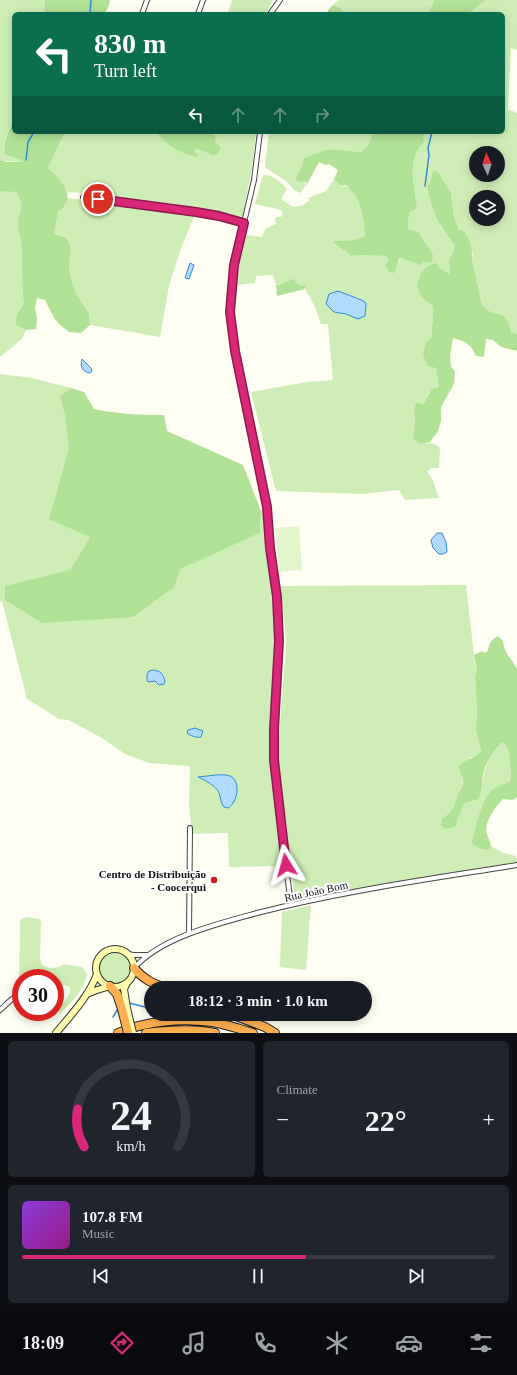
<!DOCTYPE html>
<meta charset="utf-8">
<style>
body{margin:0;font-family:Georgia,serif;background:#20242c;color:#f1f3f6;height:100vh;display:flex;flex-direction:column;font-size:15px;white-space:nowrap}
*{box-sizing:border-box;margin:0}
p{font-size:13px;color:#9ea1a6}
.icon{flex:none;width:22px;height:22px;fill:none;stroke:currentColor;stroke-width:2;stroke-linecap:round;stroke-linejoin:round}
.map{position:relative;height:1033px;overflow:hidden}
.side{display:flex;flex-direction:column;gap:8px;padding:8px;background:#0d0f14;flex:1}
.side>*{flex:none}
.guide{position:absolute;left:12px;top:12px;width:493px;height:122px;border-radius:6px;box-shadow:0 2px 10px #0003;background:#0b6e4f;color:#fff;overflow:hidden}
.needle{width:26px;rotate:356deg}
.tools{position:absolute;left:469px;top:146px;display:grid;gap:8px}
.tools a{display:grid;place-items:center;width:36px;height:36px;border-radius:50%;background:#171b24;box-shadow:0 2px 10px #0003;font-size:20px}
.speed{position:absolute;left:12px;top:969px;display:flex;gap:8px;font-size:20px;font-weight:700;text-align:center}
.speed>*{display:grid;place-content:center;width:52px;height:52px;border-radius:50%;background:#171b24;box-shadow:0 2px 10px #0003;line-height:1}
.speed .limit{border:6px solid #d22;background:#fff;color:#111}
.pin{position:absolute;display:grid;place-items:center;width:34px;height:34px;color:#fff;margin:-17px;border:2px solid #fff;border-radius:50%;box-shadow:0 1px 4px #0007}
.me{position:absolute;width:44px;margin:-22px;rotate:352deg;stroke-linejoin:round;filter:drop-shadow(0 0 3px #0008)}
.turn{display:flex;align-items:center;gap:14px;height:84px;padding:0 16px;font-size:18px}
.turn .icon{width:52px;height:52px;stroke-width:2.5}
.turn b{display:block;font-size:28px;line-height:34px}
.lanes{display:flex;align-items:center;height:38px;padding:0 16px;background:#0003;justify-content:center;gap:20px;direction:ltr}
.lanes .off{opacity:.35}
.big{font-size:30px;font-weight:800;line-height:1.1}
.side .card{flex:1;display:flex;flex-direction:column;justify-content:center;gap:6px;min-width:0;padding:0 14px;border-radius:6px;background:#20242c}
.side .dial{align-items:center;gap:0}
.dial svg{height:104px;overflow:visible;fill:none;stroke:#363941;stroke-width:7;stroke-linecap:round;text-anchor:middle}
.dial text{fill:#f1f3f6;stroke:none}
.song{display:flex;align-items:center;gap:12px}
.cover{width:48px;height:48px;border-radius:6px;background:linear-gradient(135deg,hsl(270 70% 55%),hsl(310 70% 35%))}
.played{height:4px;border-radius:2px;background:linear-gradient(90deg,#db2777 60%,#363941 60%)}
.keys{display:flex;justify-content:space-around;direction:ltr}
.heat{display:flex;justify-content:space-between;align-items:center;font-size:22px;direction:ltr}
.side .tiles{flex:1;display:grid;gap:8px;grid-template-columns:1fr 1fr}
.card:last-child{grid-column:span 2}
.trip{position:absolute;left:144px;top:981px;width:228px;height:40px;border-radius:20px;background:#171b24;box-shadow:0 2px 10px #0003;font-weight:800;line-height:40px;text-align:center}
.menu{display:flex;height:64px;justify-content:space-around;align-items:center;background:#090b0e;color:#9ea1a6}
.menu .icon{width:28px;height:28px}
.menu .current{color:#db2777}
.menu b{font-size:18px;color:#f1f3f6}
.map>svg:first-child{display:block}
.green{fill:#cfeeb7;fill-rule:evenodd}
.forest{fill:#b1e195}
.pitch{fill:#e2f4ca}
.water{fill:#b1dafc;stroke:#3189da}
.lines{fill:none;stroke-linecap:round;stroke-linejoin:round}
.stream{stroke:#3189da;stroke-width:1.5}
.street-casing{stroke:#434343;stroke-width:6}
.secondary-casing{stroke:#323232;stroke-width:8}
.highway-casing{stroke:#212121;stroke-width:10}
.street{stroke:#fff;stroke-width:4}
.secondary{stroke:#fffdad;stroke-width:6}
.highway{stroke:#ffaf50;stroke-width:8}
.secondary-bridge-casing{stroke:#323232;stroke-width:8;stroke-linecap:butt}
.highway-bridge-casing{stroke:#212121;stroke-width:10;stroke-linecap:butt}
.secondary-bridge{stroke:#fffdad;stroke-width:6}
.highway-bridge{stroke:#ffaf50;stroke-width:8}
.route-casing{stroke:#8e194d;stroke-width:10}
.route{stroke:#db2777;stroke-width:7}
.poi-dot{fill:#ce2019;stroke:#fff;stroke-width:1.5}
.labels{text-anchor:middle;stroke-width:4;stroke-linejoin:round;paint-order:stroke}
.poi-label{font-size:11px;font-weight:bold;fill:#101010;stroke:#fff;text-anchor:end}
.street-label{font-size:11px;fill:#101010;stroke:#fff}
</style>
<div class="map">
<svg width="517" height="1033" viewBox="0 0 517 1033">
<rect width="100%" height="100%" fill="#fffef2"/>
<path class="green" d="M 0,0 L 45,0 L 44,14 L 14,14 L 13,97 L 14,124 L 11,125 L 5,142 L 4,154 L 27,163 C 18,161 8,163 0,159 Z
M 232,0 L 273,0 L 266,14 L 227,14 Z
M 339,0 L 434,0 L 428,14 L 346,14 L 341,8 L 333,5 Z
M 486,0 L 517,0 L 517,50 L 511,48 L 508,109 L 517,113 L 517,334 L 511,332 L 509,323 L 503,315 L 489,312 L 482,305 L 472,260 L 473,253 L 459,230 L 454,216 L 451,193 L 439,173 L 433,171 L 431,180 L 427,187 L 442,229 L 455,245 L 453,253 L 449,260 L 450,274 L 439,268 L 422,298 L 433,306 C 434,317 431,327 432,338 L 439,388 L 429,393 L 423,404 L 416,402 L 413,439 L 420,444 C 429,443 434,442 440,448 L 439,468 L 431,468 L 427,472 L 432,478 L 439,498 L 405,500 L 399,490 L 363,494 L 276,491 L 251,392 L 307,382 L 333,380 L 328,324 L 321,324 L 315,307 L 305,289 L 307,285 L 300,286 L 290,280 L 286,283 L 276,285 L 273,275 L 256,276 L 255,283 L 237,285 C 235,268 239,250 247,235 L 262,237 L 266,228 L 276,224 L 275,220 L 276,217 L 281,217 L 283,214 L 281,210 L 255,204 L 262,178 L 264,175 C 273,175 281,182 287,189 L 281,199 L 293,207 L 303,205 L 310,200 L 308,198 L 326,191 L 334,179 L 340,185 C 363,186 363,219 365,236 L 355,240 L 333,241 C 339,248 345,250 351,256 L 360,255 L 386,256 L 389,262 L 399,263 L 400,257 L 409,260 L 426,242 L 419,232 L 408,230 L 409,213 L 417,208 C 415,186 405,159 425,142 L 423,137 L 426,132 L 503,132 L 503,14 L 470,14 L 470,12 ZM 476,153 L 498,153 L 498,175 L 476,175 ZM 476,197 L 498,197 L 498,219 L 476,219 Z
M 65,132 L 156,132 L 162,139 L 198,156 L 195,151 L 196,147 L 212,155 L 216,136 L 210,132 L 256,132 L 252,168 L 242,219 L 196,208 L 83,193 L 67,192 L 65,188 L 48,168 Z
M 269,132 L 373,132 L 368,145 L 361,152 L 327,149 L 304,158 L 302,166 L 296,177 L 307,184 L 300,193 L 294,190 L 286,181 L 266,168 L 265,164 Z
M 6,190 L 16,192 C 28,211 16,211 18,227 C 18,232 21,237 21,242 C 23,263 21,284 24,304 C 18,311 15,316 16,325 L 26,330 L 22,339 L 0,357 L 0,191 Z
M 67,198 L 153,208 L 195,214 L 180,251 L 169,286 L 160,337 L 90,325 L 89,314 L 77,295 L 72,283 L 69,266 L 71,248 L 67,238 L 54,234 L 58,212 L 65,206 Z
M 0,374 L 32,378 L 71,388 L 60,396 C 64,410 70,435 69,449 C 67,463 59,486 54,499 L 90,537 L 70,570 L 174,587 L 181,569 L 260,533 L 261,511 L 265,511 L 267,533 L 266,544 L 273,594 L 277,641 L 270,761 L 284,866 L 229,867 L 228,833 L 192,834 L 189,805 L 190,766 L 149,763 L 125,754 L 102,738 L 68,720 L 59,719 L 27,699 L 2,601 L 0,602 Z
M 466,585 L 475,664 L 477,670 L 475,676 L 477,711 L 476,730 L 481,751 L 479,754 L 469,758 L 462,778 L 463,786 L 456,801 L 454,808 L 449,815 L 457,820 L 465,803 L 472,800 L 482,792 C 482,773 488,756 501,742 L 504,742 L 509,752 L 511,779 L 509,782 L 491,791 L 482,808 L 473,836 L 489,850 L 491,846 L 503,853 L 516,856 L 517,862 L 371,886 L 295,900 L 277,760 L 286,646 L 285,627 L 280,586 Z
M 311,905 L 306,970 L 280,967 L 282,912 Z
M 28,917 L 39,919 L 41,922 L 40,958 L 42,965 L 49,968 L 59,967 L 64,964 L 82,967 L 87,974 C 84,990 71,1004 59,1014 C 58,1004 72,999 70,987 L 65,985 L 55,987 L 55,978 L 21,978 L 21,992 L 19,991 L 20,923 L 21,919 Z
M99 967a16 16 0 1 1 32 0a16 16 0 1 1-32 0Z"/>
<path class="forest" d="M 45,0 L 110,0 L 109,5 L 105,14 L 44,14 Z
M 434,0 L 486,0 L 470,12 L 470,14 L 428,14 Z
M 333,5 L 341,8 L 346,14 L 328,14 L 328,10 Z
M 14,124 L 14,132 L 65,132 L 48,168 C 57,177 74,191 65,205 C 64,208 60,210 58,212 L 54,234 L 67,238 L 71,248 L 69,266 L 72,283 L 77,295 L 89,314 L 90,325 L 81,333 L 69,332 L 60,325 L 54,318 L 45,300 L 37,298 L 35,308 L 37,318 L 36,329 L 26,330 L 16,325 C 15,316 18,311 24,304 C 21,284 23,263 21,242 C 21,237 18,232 18,227 C 16,211 28,211 16,192 L 0,191 L 0,159 L 6,162 L 25,162 L 4,154 L 5,142 L 11,125 Z
M 156,132 L 210,132 L 216,136 L 215,142 L 221,148 L 218,154 L 212,155 L 196,148 L 195,151 L 199,157 C 182,155 166,145 156,132 Z
M 373,132 L 426,132 L 423,137 L 425,142 C 405,159 415,186 417,208 L 409,213 L 408,229 L 419,232 L 433,255 L 432,262 L 424,262 L 420,265 L 400,257 L 394,273 L 389,272 L 385,264 L 389,262 L 386,256 L 360,255 L 351,256 C 346,250 338,248 333,241 L 355,240 L 365,236 C 363,215 363,200 346,185 L 340,185 L 334,179 L 338,170 L 329,164 L 326,165 L 319,162 L 307,184 L 306,182 L 297,181 L 296,177 L 302,166 L 304,158 L 327,149 L 361,152 L 368,145 Z
M 433,170 L 439,173 L 451,193 L 454,216 L 459,230 L 464,231 C 470,240 473,250 472,260 L 482,305 L 490,312 L 503,315 L 509,323 L 511,332 L 517,334 L 517,351 L 501,347 L 493,340 L 486,339 L 484,357 L 476,356 C 471,344 465,341 453,338 L 450,356 L 451,367 L 455,371 L 454,384 L 441,407 L 441,421 L 438,431 L 430,442 L 420,444 L 413,439 L 415,417 L 414,412 L 416,402 L 423,404 L 432,389 L 439,387 L 436,368 L 428,366 L 423,355 L 426,342 L 432,337 C 431,327 434,317 433,306 L 422,298 L 417,286 C 420,274 423,266 436,263 L 439,268 L 450,274 L 449,260 L 453,253 L 455,245 C 437,223 434,214 427,187 L 431,180 Z
M 294,279 C 297,286 301,286 307,285 L 305,289 L 277,296 L 276,285 C 284,285 287,280 294,279 Z
M 71,388 L 84,392 L 94,409 C 117,414 140,415 164,415 L 167,431 L 243,465 L 261,511 L 260,533 L 181,569 L 174,587 L 133,617 L 42,623 L 5,600 L 5,586 L 70,570 L 90,537 L 49,519 L 69,448 L 65,416 L 60,396 Z
M 498,636 L 503,641 C 504,654 511,657 517,669 L 517,797 L 513,800 L 503,799 C 496,806 486,819 486,831 C 487,835 490,841 491,846 L 489,850 L 481,849 L 472,844 C 473,833 483,797 492,790 C 496,787 504,784 509,782 L 511,779 L 509,752 L 504,742 L 501,743 C 493,751 485,764 483,775 C 481,786 484,789 478,799 L 465,803 L 457,820 L 456,826 L 446,829 L 441,825 L 442,818 C 454,813 454,804 459,793 C 460,791 462,788 463,785 C 464,779 460,772 459,766 C 465,759 476,758 481,751 L 476,730 L 477,711 L 475,676 L 477,670 L 474,655 L 482,651 L 484,653 L 488,651 C 489,643 491,640 498,636 Z"/>
<path class="pitch" d="M 299,526 L 302,570 L 279,572 L 276,528 Z"/>
<path class="water" d="M 190,263 L 194,265 L 189,279 L 185,278 Z
M 338,291 L 364,301 L 366,304 L 365,316 L 358,319 L 346,314 L 334,312 L 326,304 L 329,294 Z
M 82,359 L 91,368 L 92,371 L 90,373 C 82,372 80,366 82,359 Z
M 437,533 L 442,533 L 446,542 L 447,552 L 443,554 L 439,554 L 433,548 L 431,540 Z
M 153,670 C 161,671 163,674 165,681 L 164,684 L 159,685 L 155,681 L 149,682 L 147,681 L 147,674 L 149,671 Z
M 195,728 L 203,731 L 201,737 C 196,738 191,736 187,733 L 188,730 Z
M 216,775 C 221,775 227,774 232,777 C 241,784 237,803 228,808 L 224,807 C 220,802 221,796 218,791 C 214,785 205,780 198,777 Z"/>
<g class="lines">
<path class="stream" d="M 90,14 L 91,0
M 26,160 L 28,142 L 34,132
M 425,186 L 429,155 L 428,148 L 432,132
M 129,1003 L 145,1007
M 113,1017 L 119,1007"/>
<defs>
<path id="street" d="M 142,14 L 147,0
M 198,14 L 203,0
M 270,14 L 280,0
M 260,132 L 254,180 L 234,265 L 230,312 L 235,351 L 267,507 L 270,548 L 277,597 L 279,641 L 274,729 L 274,760 L 282,837 L 291,904
M 83,197 C 137,204 191,208 244,223
M 189,933 L 190,828
M 127,954 L 134,955 L 148,955
M 134,968 C 162,937 217,924 257,913 C 342,891 430,879 517,865
M 0,1010 L 12,999 L 21,994"/>
<path id="secondary" d="M96 968a19 19 0 1 1 38 0a19 19 0 1 1-38 0Z
M 127,983 L 124,989 L 127,1008
M 87,994 L 94,991 L 110,986
M 56,1033 C 71,1015 89,996 97,974"/>
<path id="highway" d="M 134,968 C 143,979 152,983 165,988
M 110,986 L 117,994 L 122,1009
M 231,1014 L 265,1027 L 275,1033
M 118,1033 C 146,1021 181,1018 212,1022 C 225,1024 240,1029 253,1033
M 146,1033 C 169,1030 193,1028 215,1033"/>
</defs>
<use href="#street" class="street-casing"/>
<use href="#secondary" class="secondary-casing"/>
<use href="#highway" class="highway-casing"/>
<use href="#street" class="street"/>
<use href="#secondary" class="secondary"/>
<use href="#highway" class="highway"/>
<defs>
<path id="secondary-bridge" d="M 127,1008 L 133,1033"/>
<path id="highway-bridge" d="M 122,1009 L 128,1033"/>
</defs>
<use href="#secondary-bridge" class="secondary-bridge-casing"/>
<use href="#highway-bridge" class="highway-bridge-casing"/>
<use href="#secondary-bridge" class="secondary-bridge"/>
<use href="#highway-bridge" class="highway-bridge"/>
</g>
<g class="lines">
<defs>
<path id="route" d="M 98,199 L 196,212 L 219,216 L 244,223 L 234,265 L 230,312 L 235,351 L 267,507 L 270,548 L 277,597 L 279,641 L 274,729 L 274,760 L 286,865"/>
</defs>
<use href="#route" class="route-casing"/>
<use href="#route" class="route"/>
</g>
<circle class="poi-dot" cx="214" cy="880" r="4"/>
<g class="labels">
<g class="poi-label">
<text x="206" y="878">Centro de Distribuição<tspan x="206" dy="13">- Coocerqui</tspan></text>
</g>
<g class="street-label">
<text transform="translate(316 891) rotate(-12)" y="4">Rua João Bom</text>
</g>
</g>
</svg>
<div class="tools">
<a><svg class="needle" viewBox="-14 -14 28 28"><path d="M0-13l5 13h-10z" fill="#e53935"/><path d="M0 13l5-13h-10z" fill="#9ea1a6"/></svg></a>
<a><svg class="icon" aria-label="layers" viewBox="0 0 24 24"><path d="M12 4l9 5-9 5-9-5zM3 14l9 5 9-5"/></svg></a>
</div>
<div class="speed"><div class="limit">30</div></div>
<div class="pin" style="left:98px;top:199px;background:#d93025"><svg class="icon" aria-label="arrive" viewBox="0 0 24 24"><path d="M6 21V4h12l-3 4 3 4H6"/></svg></div>
<svg class="me" style="left:286px;top:865px" viewBox="-20 -20 40 40"><path d="M0-17L14 15 0 8-14 15z" fill="#db2777" stroke="#fff" stroke-width="4"/></svg>
<div class="trip">18:12 · 3 min · 1.0 km</div>
<div class="guide">
<div class="turn"><svg class="icon" aria-label="left" viewBox="0 0 24 24"><path d="M17 20v-9H6M10 6l-5 5 5 5"/></svg><div><b>830 m</b>Turn left</div></div>
<div class="lanes"><svg class="icon" aria-label="left" viewBox="0 0 24 24"><path d="M17 20v-9H6M10 6l-5 5 5 5"/></svg><svg class="icon off" aria-label="ahead" viewBox="0 0 24 24"><path d="M12 20V5M6 11l6-6 6 6"/></svg><svg class="icon off" aria-label="ahead" viewBox="0 0 24 24"><path d="M12 20V5M6 11l6-6 6 6"/></svg><svg class="icon off" aria-label="right" viewBox="0 0 24 24"><path d="M7 20v-9h11M14 6l5 5-5 5"/></svg></div>
</div>
</div>
<section class="side">
<div class="tiles">
<div class="card dial"><svg viewBox="0 0 100 80">
<path d="M14 69A42 42 0 1 1 86 69"/>
<path d="M14 69A42 42 0 0 1 9 40" stroke="#db2777"/>
<text x="50" y="56" font-size="32" font-weight="700">24</text>
<text x="50" y="72" font-size="11">km/h</text>
</svg></div>
<div class="card"><p>Climate</p>
<div class="heat"><a>−</a><b class="big">22°</b><a>+</a></div>
</div>
<div class="card">
<div class="song"><i class="cover"></i><div><b>107.8 FM</b><p>Music</p></div></div>
<div class="played"></div>
<div class="keys"><svg class="icon" aria-label="previous" viewBox="0 0 24 24"><path d="M18 5L8 12l10 7zM5 5v14"/></svg><svg class="icon" aria-label="pause" viewBox="0 0 24 24"><path d="M8 5v14M16 5v14"/></svg><svg class="icon" aria-label="next" viewBox="0 0 24 24"><path d="M6 5l10 7-10 7zM19 5v14"/></svg></div>
</div>
</div>
</section>
<nav class="menu">
<b>18:09</b>
<svg class="icon current" aria-label="directions" viewBox="0 0 24 24"><path d="M12 3l9 9-9 9-9-9zM9 14v-3h6M13 9l2 2-2 2"/></svg>
<svg class="icon" aria-label="music" viewBox="0 0 24 24"><path d="M9 18V5l10-2v13"/><circle cx="6" cy="18" r="3"/><circle cx="16" cy="16" r="3"/></svg>
<svg class="icon" aria-label="phone" viewBox="0 0 24 24"><path d="M5 4h4l2 5-3 2q2 4 5 5l2-3 5 2v4C11 20 4 13 5 4z"/></svg>
<svg class="icon" aria-label="climate" viewBox="0 0 24 24"><path d="M12 3v18M4 7l16 10M4 17L20 7"/></svg>
<svg class="icon" aria-label="car" viewBox="0 0 24 24"><path d="M5 17H2v-5l4-1 3-4h7l3 4 3 1v5h-3M9 17h6M6 11h13"/><circle cx="7" cy="17" r="2"/><circle cx="17" cy="17" r="2"/></svg>
<svg class="icon" aria-label="filters" viewBox="0 0 24 24"><path d="M4 7h16M4 17h16"/><circle cx="9" cy="7" r="2"/><circle cx="15" cy="17" r="2"/></svg>
</nav>
